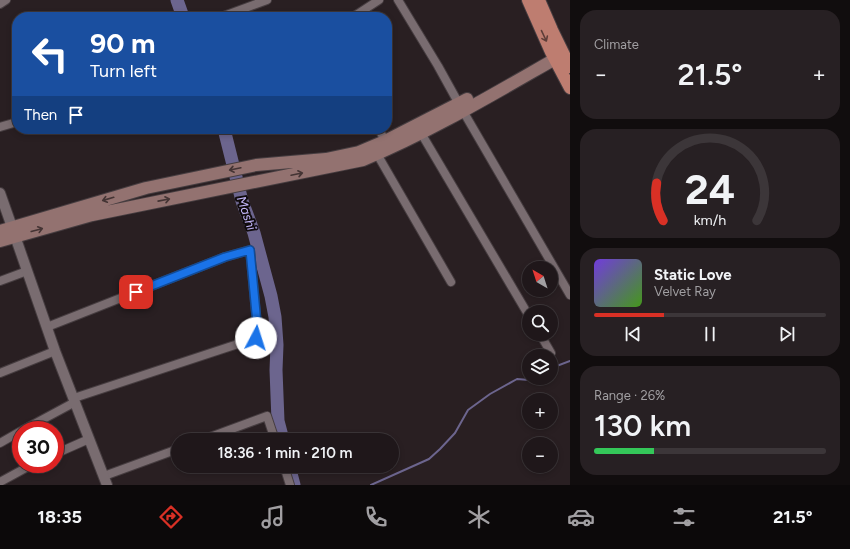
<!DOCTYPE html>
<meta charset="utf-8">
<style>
body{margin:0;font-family:Figtree,sans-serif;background:#272023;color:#f1f3f6;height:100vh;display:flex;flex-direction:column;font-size:15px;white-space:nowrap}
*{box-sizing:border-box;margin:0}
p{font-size:13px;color:#a19fa2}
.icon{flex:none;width:22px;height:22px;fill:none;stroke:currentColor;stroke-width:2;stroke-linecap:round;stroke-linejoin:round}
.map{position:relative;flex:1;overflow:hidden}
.drawer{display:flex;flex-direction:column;gap:10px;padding:10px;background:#110d0e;width:280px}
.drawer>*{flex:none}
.banner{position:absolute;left:12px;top:12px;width:380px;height:122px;border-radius:16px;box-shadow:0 2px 6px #0003,0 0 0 1px #3c3639;background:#1a4fa0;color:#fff;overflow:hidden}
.needle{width:26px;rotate:321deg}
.fabs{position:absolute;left:522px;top:261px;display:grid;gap:8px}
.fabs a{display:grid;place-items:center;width:36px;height:36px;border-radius:50%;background:#1f171a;box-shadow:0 2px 6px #0003,0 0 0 1px #3c3639;font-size:20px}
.speed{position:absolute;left:12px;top:421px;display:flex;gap:8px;font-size:20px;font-weight:700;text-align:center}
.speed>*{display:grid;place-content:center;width:52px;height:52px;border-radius:50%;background:#1f171a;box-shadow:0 2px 6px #0003,0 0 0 1px #3c3639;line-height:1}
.speed .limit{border:6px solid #d22;background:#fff;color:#111}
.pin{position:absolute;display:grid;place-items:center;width:34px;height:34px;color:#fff;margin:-17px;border-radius:8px;box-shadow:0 2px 6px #0006}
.me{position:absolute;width:44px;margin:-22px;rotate:5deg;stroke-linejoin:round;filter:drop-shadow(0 0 3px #0008)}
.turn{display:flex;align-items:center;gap:14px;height:84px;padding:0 12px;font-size:18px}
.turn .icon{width:52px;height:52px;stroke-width:2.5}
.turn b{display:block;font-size:28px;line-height:34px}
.then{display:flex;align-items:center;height:38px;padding:0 12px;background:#0003;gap:8px;font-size:15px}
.big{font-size:30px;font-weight:600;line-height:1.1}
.drawer .widget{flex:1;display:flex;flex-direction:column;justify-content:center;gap:6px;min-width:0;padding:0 14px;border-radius:16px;background:#272023}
.drawer .dial{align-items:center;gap:0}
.dial svg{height:104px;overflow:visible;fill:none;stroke:#3c3639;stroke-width:7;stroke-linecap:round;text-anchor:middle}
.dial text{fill:#f1f3f6;stroke:none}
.song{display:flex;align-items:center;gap:12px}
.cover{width:48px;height:48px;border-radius:6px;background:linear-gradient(135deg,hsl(260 70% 55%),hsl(100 70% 35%))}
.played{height:4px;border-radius:2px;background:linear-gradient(90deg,#d93025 30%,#3c3639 30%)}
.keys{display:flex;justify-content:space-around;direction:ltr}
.heat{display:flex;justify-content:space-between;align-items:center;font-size:22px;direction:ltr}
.charge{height:6px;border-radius:3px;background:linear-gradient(90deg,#34c759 26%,#3c3639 0)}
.trip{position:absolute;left:171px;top:433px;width:228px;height:40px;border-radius:20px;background:#1f171a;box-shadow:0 2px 6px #0003,0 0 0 1px #3c3639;font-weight:600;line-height:40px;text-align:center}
.menu{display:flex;height:64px;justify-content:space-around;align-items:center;background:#0c090a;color:#a19fa2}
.menu .icon{width:28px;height:28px}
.menu .current{color:#d93025}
.menu b{font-size:18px;color:#f1f3f6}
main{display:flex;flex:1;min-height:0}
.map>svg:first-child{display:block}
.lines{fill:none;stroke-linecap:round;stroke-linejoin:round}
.stream{stroke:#6c658e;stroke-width:2}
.river{stroke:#6c658e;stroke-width:13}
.minor-casing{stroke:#463d40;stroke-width:10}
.tertiary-casing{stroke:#463d40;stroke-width:12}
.secondary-casing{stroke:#463d40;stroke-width:14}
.trunk-casing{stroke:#463d40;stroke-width:14}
.minor{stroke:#796c70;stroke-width:8}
.tertiary{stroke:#796c70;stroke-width:10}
.secondary{stroke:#937270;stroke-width:12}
.trunk{stroke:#be7d70;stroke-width:12}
.oneway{stroke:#5e3e39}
.oneway2{stroke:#443434}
.route-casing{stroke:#114b97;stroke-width:10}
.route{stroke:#1a73e8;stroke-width:7}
.labels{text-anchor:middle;stroke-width:4;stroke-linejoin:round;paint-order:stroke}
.water-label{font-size:13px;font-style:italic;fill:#c0b4f6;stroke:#0f0a0c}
</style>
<main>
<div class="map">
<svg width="570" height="485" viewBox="0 0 570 485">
<rect width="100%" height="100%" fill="#291f22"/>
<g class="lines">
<path class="stream" d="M 551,369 L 554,367 L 570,361
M 371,485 L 429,459 L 440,449 L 455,433 L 468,410 L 490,394 L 517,379 L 529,380 L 540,378"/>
<path class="river" d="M 177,0 L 183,17
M 224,129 L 242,201 L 254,233 L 271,296 L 275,317 L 277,345 L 276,370 L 278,421 L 283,440
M 289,466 L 294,485"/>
<defs>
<path id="minor" d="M 398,0 L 438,66 L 459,104
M 0,4 L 6,0
M 221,17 L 267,0
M 353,17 L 379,0
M 463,111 L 570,295
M 0,127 L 17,122
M 379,129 L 385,141
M 421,133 L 529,316
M 377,154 L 451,282
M 0,281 L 27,271
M 47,327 L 225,257 L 250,250 L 258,335 L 254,336 L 256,338 L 74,398
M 540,334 L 551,353
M 0,373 L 55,351
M 23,430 L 75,402
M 202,440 L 267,416 L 275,440
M 0,443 L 21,431
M 55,454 L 89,439
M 284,466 L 290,485
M 104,476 L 178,449
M 0,482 L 33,464"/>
<path id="tertiary" d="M 0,193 L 12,227
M 15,236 L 55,351 L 107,485"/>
<path id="secondary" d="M 0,231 L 146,188 L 256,165 L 326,159 L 359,152 L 385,141 L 467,99
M 0,241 L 92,215 L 363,160 C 430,132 492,95 555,59"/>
<path id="trunk" d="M 528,0 L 551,52 L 570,88
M 539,0 L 552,30 L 570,67"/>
</defs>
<use href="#minor" class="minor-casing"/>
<use href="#tertiary" class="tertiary-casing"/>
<use href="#secondary" class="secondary-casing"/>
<use href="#trunk" class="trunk-casing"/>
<use href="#minor" class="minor"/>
<use href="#tertiary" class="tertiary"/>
<use href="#secondary" class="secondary"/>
<use href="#trunk" class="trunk"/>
</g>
<defs><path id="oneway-shaft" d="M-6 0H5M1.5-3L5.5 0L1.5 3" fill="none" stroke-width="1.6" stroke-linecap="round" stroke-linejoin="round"/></defs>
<use class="oneway" href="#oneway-shaft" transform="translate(544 36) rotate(65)"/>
<g class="oneway2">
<use href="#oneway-shaft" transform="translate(235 169) rotate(168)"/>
<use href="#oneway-shaft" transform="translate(297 174) rotate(-12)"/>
<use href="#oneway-shaft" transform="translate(108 199) rotate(164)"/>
<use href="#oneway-shaft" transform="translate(164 200) rotate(-11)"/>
<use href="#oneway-shaft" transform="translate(37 230) rotate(-15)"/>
</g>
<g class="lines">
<defs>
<path id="route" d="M 136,292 L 225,257 L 250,250 L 258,334 L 254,336 L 256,338"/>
</defs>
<use href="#route" class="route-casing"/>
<use href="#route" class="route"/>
</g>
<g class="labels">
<g class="water-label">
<text transform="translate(247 213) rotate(71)" y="5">Mashi</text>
</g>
</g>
</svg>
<div class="fabs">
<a><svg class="needle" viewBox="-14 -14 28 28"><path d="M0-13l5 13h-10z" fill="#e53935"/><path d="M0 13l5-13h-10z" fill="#a19fa2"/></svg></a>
<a><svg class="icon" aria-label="search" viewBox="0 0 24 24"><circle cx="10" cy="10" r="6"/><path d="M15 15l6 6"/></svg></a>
<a><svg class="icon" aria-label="layers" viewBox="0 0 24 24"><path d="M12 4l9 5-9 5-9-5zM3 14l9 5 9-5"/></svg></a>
<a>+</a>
<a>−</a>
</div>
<div class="speed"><div class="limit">30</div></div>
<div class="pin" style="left:136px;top:292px;background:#d93025"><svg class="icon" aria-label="arrive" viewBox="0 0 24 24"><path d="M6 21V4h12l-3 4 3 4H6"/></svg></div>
<svg class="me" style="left:256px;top:338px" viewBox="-20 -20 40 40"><circle r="19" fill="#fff"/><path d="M0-13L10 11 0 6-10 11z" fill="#1a73e8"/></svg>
<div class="trip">18:36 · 1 min · 210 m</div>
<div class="banner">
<div class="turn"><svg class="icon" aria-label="left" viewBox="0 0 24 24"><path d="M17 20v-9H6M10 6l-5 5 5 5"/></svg><div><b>90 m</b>Turn left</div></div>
<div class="then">Then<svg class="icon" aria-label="arrive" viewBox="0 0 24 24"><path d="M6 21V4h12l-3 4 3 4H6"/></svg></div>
</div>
</div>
<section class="drawer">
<div class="widget"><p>Climate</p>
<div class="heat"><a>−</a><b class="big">21.5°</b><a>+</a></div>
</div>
<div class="widget dial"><svg viewBox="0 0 100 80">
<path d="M14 69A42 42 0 1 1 86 69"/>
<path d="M14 69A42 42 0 0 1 9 40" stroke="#d93025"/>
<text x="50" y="56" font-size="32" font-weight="700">24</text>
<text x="50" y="72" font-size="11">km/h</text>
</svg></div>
<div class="widget">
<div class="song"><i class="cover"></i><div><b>Static Love</b><p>Velvet Ray</p></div></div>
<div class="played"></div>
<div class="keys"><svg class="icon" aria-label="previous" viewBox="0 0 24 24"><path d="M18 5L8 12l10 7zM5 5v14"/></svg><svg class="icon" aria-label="pause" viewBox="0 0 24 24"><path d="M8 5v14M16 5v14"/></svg><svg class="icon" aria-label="next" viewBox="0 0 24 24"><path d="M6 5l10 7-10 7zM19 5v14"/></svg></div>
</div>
<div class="widget"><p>Range · 26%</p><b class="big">130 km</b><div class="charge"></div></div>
</section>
</main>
<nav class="menu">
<b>18:35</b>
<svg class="icon current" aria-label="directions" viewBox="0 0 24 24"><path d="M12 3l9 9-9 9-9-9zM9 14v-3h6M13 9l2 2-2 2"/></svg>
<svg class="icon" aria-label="music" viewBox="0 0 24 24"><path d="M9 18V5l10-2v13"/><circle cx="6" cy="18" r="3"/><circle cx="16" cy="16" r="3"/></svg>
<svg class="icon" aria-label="phone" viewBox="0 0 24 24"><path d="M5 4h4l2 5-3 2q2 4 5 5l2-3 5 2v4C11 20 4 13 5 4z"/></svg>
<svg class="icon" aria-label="climate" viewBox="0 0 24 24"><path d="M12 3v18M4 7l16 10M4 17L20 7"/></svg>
<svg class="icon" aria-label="car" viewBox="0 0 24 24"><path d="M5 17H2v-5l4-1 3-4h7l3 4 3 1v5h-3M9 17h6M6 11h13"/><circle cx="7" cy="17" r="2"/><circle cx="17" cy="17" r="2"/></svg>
<svg class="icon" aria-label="filters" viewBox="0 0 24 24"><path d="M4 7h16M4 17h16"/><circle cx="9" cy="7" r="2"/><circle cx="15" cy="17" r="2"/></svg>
<b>21.5°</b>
</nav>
